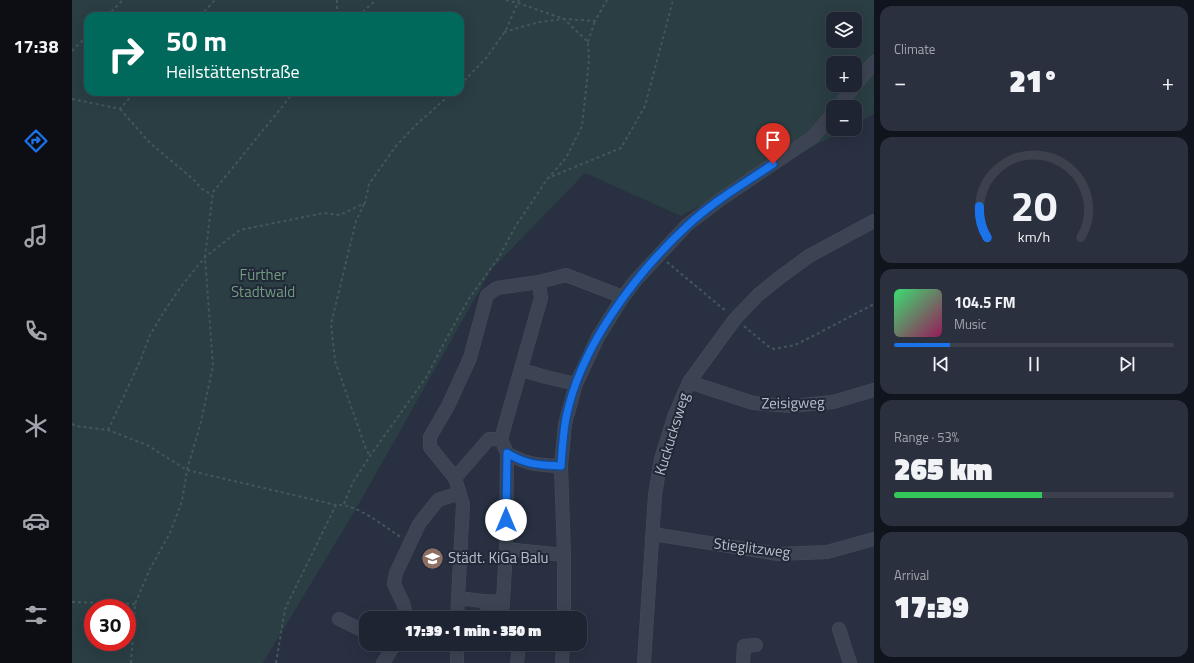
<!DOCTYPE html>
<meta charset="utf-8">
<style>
body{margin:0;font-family:"Titillium Web",sans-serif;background:#2b303e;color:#f1f3f6;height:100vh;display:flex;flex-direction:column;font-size:15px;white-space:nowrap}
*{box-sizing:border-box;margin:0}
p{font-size:13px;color:#a1a4ac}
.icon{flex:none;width:22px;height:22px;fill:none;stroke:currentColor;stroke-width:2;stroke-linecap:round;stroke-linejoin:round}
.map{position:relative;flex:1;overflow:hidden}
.drawer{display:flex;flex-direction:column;gap:6px;padding:6px;background:#10141c;width:320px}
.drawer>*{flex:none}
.top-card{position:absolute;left:12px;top:12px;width:380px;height:84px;border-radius:12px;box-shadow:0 4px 16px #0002,0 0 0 1px #3c414d;background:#00695c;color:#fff;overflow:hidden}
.controls{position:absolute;left:754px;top:12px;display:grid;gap:8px}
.controls a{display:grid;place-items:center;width:36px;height:36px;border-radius:8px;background:#1e2432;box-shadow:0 4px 16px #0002,0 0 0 1px #3c414d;font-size:20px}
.speed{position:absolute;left:12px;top:599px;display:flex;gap:8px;font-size:20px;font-weight:700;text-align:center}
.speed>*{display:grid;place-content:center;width:52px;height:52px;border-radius:50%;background:#1e2432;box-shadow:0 4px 16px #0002,0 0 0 1px #3c414d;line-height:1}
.speed .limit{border:6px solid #d22;background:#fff;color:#111}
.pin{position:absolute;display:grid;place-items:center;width:34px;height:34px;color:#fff;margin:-41px -17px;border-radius:50% 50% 50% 0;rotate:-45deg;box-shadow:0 0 4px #0007}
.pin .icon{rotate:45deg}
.me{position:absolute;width:44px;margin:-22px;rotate:0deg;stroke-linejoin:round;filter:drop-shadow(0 0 3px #0008)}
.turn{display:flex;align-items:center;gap:14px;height:84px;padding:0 16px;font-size:18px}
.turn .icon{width:52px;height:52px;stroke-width:2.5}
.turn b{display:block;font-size:28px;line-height:34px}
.big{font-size:30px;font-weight:800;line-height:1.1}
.drawer .tile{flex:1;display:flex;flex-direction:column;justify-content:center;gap:6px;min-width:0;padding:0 14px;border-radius:12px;background:#2b303e}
.drawer .dial{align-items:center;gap:0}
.dial svg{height:104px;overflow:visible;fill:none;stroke:#3c414d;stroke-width:7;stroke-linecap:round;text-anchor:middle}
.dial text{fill:#f1f3f6;stroke:none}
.song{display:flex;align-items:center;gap:12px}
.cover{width:48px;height:48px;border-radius:6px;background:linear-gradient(135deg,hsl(140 70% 55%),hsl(330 70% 35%))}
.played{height:4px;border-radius:2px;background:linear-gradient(90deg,#1a73e8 20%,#3c414d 20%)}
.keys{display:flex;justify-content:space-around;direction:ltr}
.heat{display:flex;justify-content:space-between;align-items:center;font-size:22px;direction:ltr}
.charge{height:6px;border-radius:3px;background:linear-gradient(90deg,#34c759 53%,#3c414d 0)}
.trip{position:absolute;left:287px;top:611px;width:228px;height:40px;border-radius:12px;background:#1e2432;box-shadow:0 4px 16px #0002,0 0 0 1px #3c414d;font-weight:800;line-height:40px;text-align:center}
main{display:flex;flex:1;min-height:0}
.tab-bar{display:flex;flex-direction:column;width:72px;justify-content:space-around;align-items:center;background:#0c0e14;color:#a1a4ac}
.tab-bar .icon{width:28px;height:28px}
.tab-bar .selected{color:#1a73e8}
.tab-bar b{font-size:18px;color:#f1f3f6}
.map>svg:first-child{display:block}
.green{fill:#2a3e43;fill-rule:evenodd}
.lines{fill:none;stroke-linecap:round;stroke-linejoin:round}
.minor-casing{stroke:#464c5b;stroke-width:14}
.path{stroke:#43575b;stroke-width:2;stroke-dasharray:3 3;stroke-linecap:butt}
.minor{stroke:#3c4352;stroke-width:13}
.route-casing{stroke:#114b97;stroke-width:10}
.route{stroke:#1a73e8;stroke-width:7}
.labels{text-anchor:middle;stroke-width:4;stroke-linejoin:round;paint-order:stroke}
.park-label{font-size:15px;fill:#719c7f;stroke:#212837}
.street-label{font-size:15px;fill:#b9bfcc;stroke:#212837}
.poi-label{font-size:15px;fill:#b9bfcc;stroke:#212837;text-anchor:start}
</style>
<main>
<nav class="tab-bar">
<b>17:38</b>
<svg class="icon selected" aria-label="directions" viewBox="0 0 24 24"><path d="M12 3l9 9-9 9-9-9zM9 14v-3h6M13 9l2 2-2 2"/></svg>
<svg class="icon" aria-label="music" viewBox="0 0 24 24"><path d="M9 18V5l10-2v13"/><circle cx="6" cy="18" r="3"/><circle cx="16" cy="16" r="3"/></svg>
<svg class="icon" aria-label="phone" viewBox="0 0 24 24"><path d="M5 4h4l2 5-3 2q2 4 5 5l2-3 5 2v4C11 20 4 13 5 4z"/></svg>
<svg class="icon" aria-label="climate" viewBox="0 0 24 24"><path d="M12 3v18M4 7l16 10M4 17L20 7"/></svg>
<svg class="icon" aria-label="car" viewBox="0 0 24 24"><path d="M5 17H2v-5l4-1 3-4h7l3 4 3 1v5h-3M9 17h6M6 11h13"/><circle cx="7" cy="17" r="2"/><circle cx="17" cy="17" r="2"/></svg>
<svg class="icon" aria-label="filters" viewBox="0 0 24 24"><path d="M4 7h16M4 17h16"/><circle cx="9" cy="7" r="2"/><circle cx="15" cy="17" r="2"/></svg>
</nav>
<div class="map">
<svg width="802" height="663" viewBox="0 0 802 663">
<rect width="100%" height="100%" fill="#283042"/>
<path class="green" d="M 0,0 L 802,0 L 802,114 L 783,124 L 783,107 L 761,107 L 761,129 L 774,129 L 609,216 L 513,173 L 419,270 L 284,509 L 191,663 L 0,663 ZM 16,16 L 388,16 L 388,92 L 16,92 ZM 761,19 L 783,19 L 783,41 L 761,41 ZM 761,63 L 783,63 L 783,85 L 761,85 ZM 21,608 L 55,608 L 55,642 L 21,642 Z"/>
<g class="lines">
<defs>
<path id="minor" d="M 766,107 L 802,62
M 450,370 L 474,377 L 504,384
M 617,382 L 681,403 L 719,406 L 761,402 L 802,390
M 435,453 C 455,465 467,465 489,466
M 383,478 L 417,439 L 429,439
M 581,534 L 706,554 L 755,552 L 802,539
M 434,549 L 492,555
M 386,598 L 411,601
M 335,618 L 331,603 L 322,584 L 324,573 L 347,524 L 366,500 L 387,493
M 385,618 L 391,504 L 383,478 L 358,447 L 358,437 L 376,406 L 398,358 L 415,295 L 425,288 L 467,282 L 494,275 L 551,297
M 424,618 L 411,601 L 431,602
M 430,618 L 434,549 L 435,453 L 429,439 L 469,298 L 467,282
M 492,618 L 492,555 L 489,466 L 493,424 L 504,384 L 526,337 L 551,297 L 563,281 L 615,225 L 649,199 L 741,137 L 761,113
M 267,619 L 294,632
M 767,629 L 778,663
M 385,644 L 385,663
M 311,663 L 323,644
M 445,663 L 447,644
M 490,663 L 491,644
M 572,663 L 583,495 L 589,459 L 602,417 L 617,382 L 663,319 L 686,295 L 707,278 L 737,256 L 802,221
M 671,663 L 672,646 L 684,645"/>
</defs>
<use href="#minor" class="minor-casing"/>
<path class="path" d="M 265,0 L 265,16
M 434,0 L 446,3 L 492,19 L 523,21 L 535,0
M 35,16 L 51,0
M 128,16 L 143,0
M 286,16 L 304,0
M 432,32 L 467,22 L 492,19 L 516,42 L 517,61 L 510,126 L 494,158 L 477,177
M 516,42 L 523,21
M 0,51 L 16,35
M 388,85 L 415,57 L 434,30 L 447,0
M 0,99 L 48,109 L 63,92
M 48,109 L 78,143 L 121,179 L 130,189 L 140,195
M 292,204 L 284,221 L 259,324 L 263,361 L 294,449 L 298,456
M 595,262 L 655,312
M 672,326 L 696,346 L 702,349 L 723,345 L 743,335 L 802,304
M 0,424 L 4,426 L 36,430 L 75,445 L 115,470 L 264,505 C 284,503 313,527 330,538
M 36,430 L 69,359 L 78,335 L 93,310 L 111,284 L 133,257 L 168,230 L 252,213 L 268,215 L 293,203 L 297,184 L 324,146 L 346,123 L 381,92
M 272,504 L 281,482 L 298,456 L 355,376 L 372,343 L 396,300 L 427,257 L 443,227 L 476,178 L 549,148 L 573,106 L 601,0
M 0,602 L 63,604
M 59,663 L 63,604 L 78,569 L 98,533 L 110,501 L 115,470 L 129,422 L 141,366 L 133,257 L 141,192 L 222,92
M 204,663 L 213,609 L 264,505"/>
<use href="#minor" class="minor"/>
</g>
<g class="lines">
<defs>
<path id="route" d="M 434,520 L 435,453 C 455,465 467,465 489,466 C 490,451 491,434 494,418 C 508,347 563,274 615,226 C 640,202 673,183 701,164"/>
</defs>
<use href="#route" class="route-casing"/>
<use href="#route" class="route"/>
</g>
<defs>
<symbol id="school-disc" viewBox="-11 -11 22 22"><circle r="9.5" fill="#8d6e63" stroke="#212837"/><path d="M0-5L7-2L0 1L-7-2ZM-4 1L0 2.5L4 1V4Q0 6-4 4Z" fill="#fff"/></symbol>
</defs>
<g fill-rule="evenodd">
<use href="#school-disc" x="348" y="546" width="25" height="25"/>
</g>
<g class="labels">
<g class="park-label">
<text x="191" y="280">Fürther<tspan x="191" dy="17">Stadtwald</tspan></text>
</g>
<g class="street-label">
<text transform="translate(721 403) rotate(-1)" y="5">Zeisigweg</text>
<text transform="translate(600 434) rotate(-73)" y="5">Kuckucksweg</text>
<text transform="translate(680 548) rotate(7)" y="5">Stieglitzweg</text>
</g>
<g class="poi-label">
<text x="376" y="563">Städt. KiGa Balu</text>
</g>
</g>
</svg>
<div class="controls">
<a><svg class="icon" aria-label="layers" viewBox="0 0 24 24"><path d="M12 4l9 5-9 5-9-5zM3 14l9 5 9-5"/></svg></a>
<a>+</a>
<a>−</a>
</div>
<div class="speed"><div class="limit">30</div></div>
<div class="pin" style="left:701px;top:164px;background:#d93025"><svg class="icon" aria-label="arrive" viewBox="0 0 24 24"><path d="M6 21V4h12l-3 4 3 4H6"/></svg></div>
<svg class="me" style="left:434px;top:520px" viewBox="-20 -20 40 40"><circle r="19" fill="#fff"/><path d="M0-13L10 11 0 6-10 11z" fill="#1a73e8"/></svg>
<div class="trip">17:39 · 1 min · 350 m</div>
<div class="top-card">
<div class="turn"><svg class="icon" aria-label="right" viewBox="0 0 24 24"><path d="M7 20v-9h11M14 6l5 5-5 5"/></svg><div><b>50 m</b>Heilstättenstraße</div></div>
</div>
</div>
<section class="drawer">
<div class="tile"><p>Climate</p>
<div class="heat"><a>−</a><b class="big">21°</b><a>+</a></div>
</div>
<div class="tile dial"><svg viewBox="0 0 100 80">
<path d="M14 69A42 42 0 1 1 86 69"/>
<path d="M14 69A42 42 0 0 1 8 45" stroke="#1a73e8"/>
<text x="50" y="56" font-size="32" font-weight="700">20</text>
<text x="50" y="72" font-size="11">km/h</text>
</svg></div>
<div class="tile">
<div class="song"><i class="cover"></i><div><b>104.5 FM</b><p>Music</p></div></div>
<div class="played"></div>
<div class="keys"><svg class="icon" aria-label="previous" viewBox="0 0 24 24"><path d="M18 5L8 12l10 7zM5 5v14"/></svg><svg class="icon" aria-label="pause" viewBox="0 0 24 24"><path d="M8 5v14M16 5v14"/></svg><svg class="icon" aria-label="next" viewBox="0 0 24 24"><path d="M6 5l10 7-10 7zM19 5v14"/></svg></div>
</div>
<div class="tile"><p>Range · 53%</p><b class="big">265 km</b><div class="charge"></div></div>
<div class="tile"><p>Arrival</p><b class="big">17:39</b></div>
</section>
</main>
